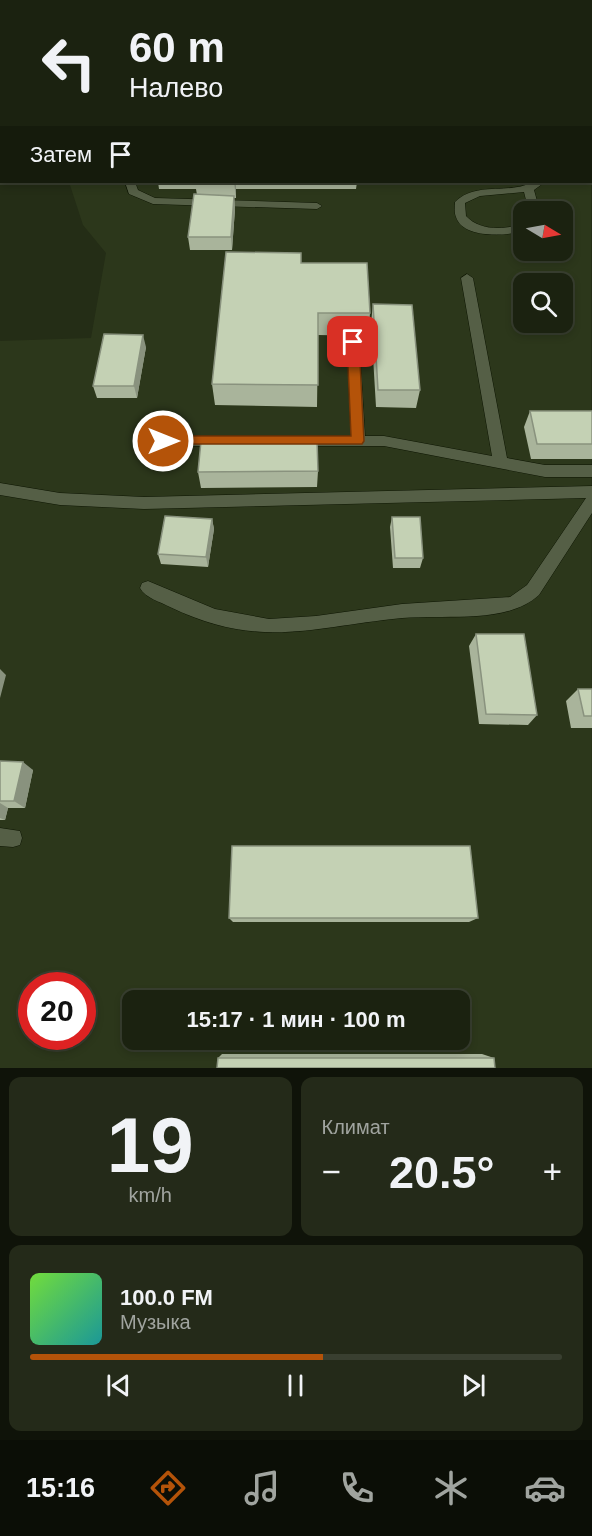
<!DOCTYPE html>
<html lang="ru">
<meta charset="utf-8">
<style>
body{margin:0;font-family:Helvetica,sans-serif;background:#242a19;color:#f1f3f6;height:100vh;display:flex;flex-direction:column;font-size:22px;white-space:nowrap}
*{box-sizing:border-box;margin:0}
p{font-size:20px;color:#a0a49f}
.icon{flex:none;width:33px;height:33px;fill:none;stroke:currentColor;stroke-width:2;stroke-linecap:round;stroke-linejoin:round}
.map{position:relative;height:1068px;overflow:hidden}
.sheet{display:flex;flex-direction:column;gap:9px;padding:9px;background:#0f1309;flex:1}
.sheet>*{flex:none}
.hud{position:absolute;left:0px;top:0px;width:592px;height:183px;box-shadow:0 3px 9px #0003,0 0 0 2px #393f30;background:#1b2210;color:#f1f3f6;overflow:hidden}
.needle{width:39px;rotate:100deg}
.buttons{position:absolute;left:513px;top:201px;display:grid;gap:12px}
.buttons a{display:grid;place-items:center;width:60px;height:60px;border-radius:12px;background:#1b2210;box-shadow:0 3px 9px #0003,0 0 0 2px #393f30;font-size:30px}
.speed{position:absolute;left:18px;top:972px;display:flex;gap:12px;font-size:30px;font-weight:700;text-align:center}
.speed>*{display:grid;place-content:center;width:78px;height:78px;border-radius:50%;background:#1b2210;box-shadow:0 3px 9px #0003,0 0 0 2px #393f30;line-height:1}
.speed .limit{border:9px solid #d22;background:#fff;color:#111}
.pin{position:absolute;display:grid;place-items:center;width:51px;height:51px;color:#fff;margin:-26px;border-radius:12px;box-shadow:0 3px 9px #0006}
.me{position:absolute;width:66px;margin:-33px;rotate:90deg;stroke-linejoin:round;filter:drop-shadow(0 0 4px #0008)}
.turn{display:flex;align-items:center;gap:21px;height:126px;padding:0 30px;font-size:27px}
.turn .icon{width:78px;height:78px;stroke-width:2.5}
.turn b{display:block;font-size:42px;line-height:51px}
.then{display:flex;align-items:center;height:57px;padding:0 30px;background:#0003;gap:12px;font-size:22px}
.big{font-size:45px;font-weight:700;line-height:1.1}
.sheet .tile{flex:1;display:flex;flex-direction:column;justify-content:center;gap:9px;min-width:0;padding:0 21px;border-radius:12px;background:#242a19}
.sheet .dial{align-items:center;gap:0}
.dial b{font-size:78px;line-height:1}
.song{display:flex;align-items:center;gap:18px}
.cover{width:72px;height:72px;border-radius:9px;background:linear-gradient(135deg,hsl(100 70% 55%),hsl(180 70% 35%))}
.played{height:6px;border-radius:3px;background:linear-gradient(90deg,#b45309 55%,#393f30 55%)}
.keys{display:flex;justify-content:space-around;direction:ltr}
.heat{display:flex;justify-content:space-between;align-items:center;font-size:33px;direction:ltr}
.sheet .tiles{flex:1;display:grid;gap:9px;grid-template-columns:1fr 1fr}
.tile:last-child{grid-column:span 2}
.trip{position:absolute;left:122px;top:990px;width:348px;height:60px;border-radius:12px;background:#1b2210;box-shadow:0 3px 9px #0003,0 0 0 2px #393f30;font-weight:700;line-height:60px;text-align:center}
.menu{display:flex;height:96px;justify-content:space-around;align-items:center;background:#0b0e06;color:#a0a49f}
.menu .icon{width:42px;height:42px}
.menu .selected{color:#b45309}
.menu b{font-size:27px;color:#f1f3f6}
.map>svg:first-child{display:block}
.built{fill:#2c371b;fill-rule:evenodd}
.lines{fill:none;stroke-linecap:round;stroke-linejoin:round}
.lane-casing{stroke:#0d1502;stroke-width:1}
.lane{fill:#555f46;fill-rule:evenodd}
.wall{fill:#a9b49b}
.shaded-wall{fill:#89927e}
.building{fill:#c4d1b4;stroke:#89927e;stroke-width:1.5}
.route{fill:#b45309;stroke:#753606;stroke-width:1.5}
</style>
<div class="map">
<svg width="592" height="1068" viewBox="0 0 592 1068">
<rect width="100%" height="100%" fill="#242d16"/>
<path class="built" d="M 591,143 L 592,1068 L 0,1068 L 0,341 L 91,338 L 106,253 L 83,225 L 69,182 L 591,182 ZM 524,212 L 562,212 L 562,250 L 524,250 ZM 524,284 L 562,284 L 562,322 L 524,322 ZM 32,986 L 82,986 L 82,1036 L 32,1036 ZM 132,1000 L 459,1000 L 459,1040 L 132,1040 Z"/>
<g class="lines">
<defs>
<path id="lane" d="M 591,33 L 592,33 L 592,39 L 591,39 Z
M 591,104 L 592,104 L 591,111 Z
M 125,182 L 135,182 L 138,190 L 155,198 L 317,203 L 322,206 L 317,209 L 153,204 L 129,194 Z
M 533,182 L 545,182 L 534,190 L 540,212 L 529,212 L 524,192 L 480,196 L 465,203 L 466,216 C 481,232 505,229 524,224 L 524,231 C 506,236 463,239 456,217 C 454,213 455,206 455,202 C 476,181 509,195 533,182 Z
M 467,274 L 473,278 L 507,458 L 545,465 L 592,465 L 592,477 L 545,477 L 384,446 L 142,446 L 135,441 L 142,436 L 351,436 L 347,342 L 353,338 L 359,342 L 365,436 L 384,436 L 492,456 L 461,278 Z
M 0,483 L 60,493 L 144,497 L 592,486 L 592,513 L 539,595 C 506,625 444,614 402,618 C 311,627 260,650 170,607 C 161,602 145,598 140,588 L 142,583 L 148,581 L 215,609 L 269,619 L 316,616 L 402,604 L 510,597 L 527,585 L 586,498 L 144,509 L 60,505 L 0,495 Z
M 0,828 L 20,831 L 22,838 L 20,845 L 13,847 L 0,846 Z"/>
</defs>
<use href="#lane" class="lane-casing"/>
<use href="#lane" class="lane"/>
</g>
<path class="wall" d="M 158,182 L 357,182 L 356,189 L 236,189 L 236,198 L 234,198 L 235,209 L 232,250 L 190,250 L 188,237 L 197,195 L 196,189 L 159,189 Z
M 301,263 L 370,313 L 368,336 L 318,335 L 317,407 L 215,405 L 212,384 Z
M 373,304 L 420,390 L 416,408 L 376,407 L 371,323 Z
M 146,347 L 137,398 L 97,398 L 93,386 Z
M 530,411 L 592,411 L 592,459 L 531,459 L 524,427 Z
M 318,471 L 317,487 L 201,488 L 198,472 Z
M 392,517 L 423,558 L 420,568 L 393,568 L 390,527 Z
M 212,519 L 214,529 L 208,567 L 161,564 L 158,554 Z
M 476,634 L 537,715 L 528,725 L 479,724 L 469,646 Z
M 578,689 L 592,689 L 592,728 L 571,728 L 566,701 Z
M 0,761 L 33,770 L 25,808 L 8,808 L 5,820 L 0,820 Z
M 229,918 L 478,918 L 469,922 L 233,922 Z
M 222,1054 L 482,1054 L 494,1058 L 218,1058 Z"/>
<path class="shaded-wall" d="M 234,182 L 236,182 L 236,198 Z
M 234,196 L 235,209 L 232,250 L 231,237 Z
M 143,335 L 146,347 L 137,398 L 134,386 Z
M 212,519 L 214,529 L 208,567 L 206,557 Z
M 0,669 L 6,675 L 0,698 Z
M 23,762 L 33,770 L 25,808 L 14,801 Z
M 0,803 L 8,808 L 5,820 L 0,818 Z"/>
<path class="building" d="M 488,0 L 542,0 L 542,2 L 488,2 Z
M 194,194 L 234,196 L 231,237 L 188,237 Z
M 226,252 L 301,253 L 301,263 L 367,263 L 370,313 L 318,313 L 318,385 L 212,384 Z
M 373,304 L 412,305 L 420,390 L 378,390 Z
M 104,334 L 143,335 L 134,386 L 93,386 Z
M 530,411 L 592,411 L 592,444 L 537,444 Z
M 201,441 L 317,441 L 318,471 L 198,472 Z
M 165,516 L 212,519 L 206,557 L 158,554 Z
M 392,517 L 420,517 L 423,558 L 395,558 Z
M 476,634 L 524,634 L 537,715 L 486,714 Z
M 578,689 L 592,689 L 592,716 L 584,716 Z
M 0,761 L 23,762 L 14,801 L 0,801 Z
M 232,846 L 470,846 L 478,918 L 229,918 Z
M 218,1058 L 494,1058 L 495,1068 L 217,1068 Z"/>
<path class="route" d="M 353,338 L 359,342 L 364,441 L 362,444 L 159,444 L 157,441 L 163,436 L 351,436 L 347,342 Z"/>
</svg>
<div class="buttons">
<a><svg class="needle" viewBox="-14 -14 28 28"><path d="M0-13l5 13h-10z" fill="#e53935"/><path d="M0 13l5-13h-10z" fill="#a0a49f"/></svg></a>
<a><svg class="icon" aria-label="search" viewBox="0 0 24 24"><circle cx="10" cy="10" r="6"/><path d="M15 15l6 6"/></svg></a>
</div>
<div class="speed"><div class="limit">20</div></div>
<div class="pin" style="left:353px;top:342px;background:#d93025"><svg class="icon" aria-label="arrive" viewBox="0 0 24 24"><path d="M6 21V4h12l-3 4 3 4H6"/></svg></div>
<svg class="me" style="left:163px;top:441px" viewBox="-20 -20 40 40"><circle r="17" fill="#b45309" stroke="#fff" stroke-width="3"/><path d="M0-11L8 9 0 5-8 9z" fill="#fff"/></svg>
<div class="trip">15:17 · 1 мин · 100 m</div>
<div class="hud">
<div class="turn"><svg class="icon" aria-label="left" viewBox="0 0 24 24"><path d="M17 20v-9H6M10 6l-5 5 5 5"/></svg><div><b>60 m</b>Налево</div></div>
<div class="then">Затем<svg class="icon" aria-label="arrive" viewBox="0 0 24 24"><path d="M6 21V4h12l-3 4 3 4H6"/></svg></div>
</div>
</div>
<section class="sheet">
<div class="tiles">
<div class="tile dial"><b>19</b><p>km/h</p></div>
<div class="tile"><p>Климат</p>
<div class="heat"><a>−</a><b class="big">20.5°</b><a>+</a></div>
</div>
<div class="tile">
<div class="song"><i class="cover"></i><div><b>100.0 FM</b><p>Музыка</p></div></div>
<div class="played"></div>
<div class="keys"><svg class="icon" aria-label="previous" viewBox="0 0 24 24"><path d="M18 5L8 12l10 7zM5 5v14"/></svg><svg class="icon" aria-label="pause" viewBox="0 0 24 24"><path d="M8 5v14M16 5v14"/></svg><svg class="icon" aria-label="next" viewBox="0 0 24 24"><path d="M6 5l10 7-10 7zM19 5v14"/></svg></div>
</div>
</div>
</section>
<nav class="menu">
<b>15:16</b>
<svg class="icon selected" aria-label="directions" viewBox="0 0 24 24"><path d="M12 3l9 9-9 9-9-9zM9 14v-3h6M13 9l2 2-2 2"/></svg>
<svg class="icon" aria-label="music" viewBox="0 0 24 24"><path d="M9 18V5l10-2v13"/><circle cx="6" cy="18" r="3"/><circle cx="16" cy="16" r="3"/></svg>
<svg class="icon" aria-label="phone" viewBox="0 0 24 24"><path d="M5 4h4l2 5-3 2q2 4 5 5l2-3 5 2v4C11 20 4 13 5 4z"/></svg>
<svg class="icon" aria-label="climate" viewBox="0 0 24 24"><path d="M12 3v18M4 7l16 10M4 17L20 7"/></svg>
<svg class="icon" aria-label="car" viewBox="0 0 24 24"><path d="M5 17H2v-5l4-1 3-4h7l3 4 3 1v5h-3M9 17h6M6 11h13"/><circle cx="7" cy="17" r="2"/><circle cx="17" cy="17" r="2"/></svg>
</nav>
